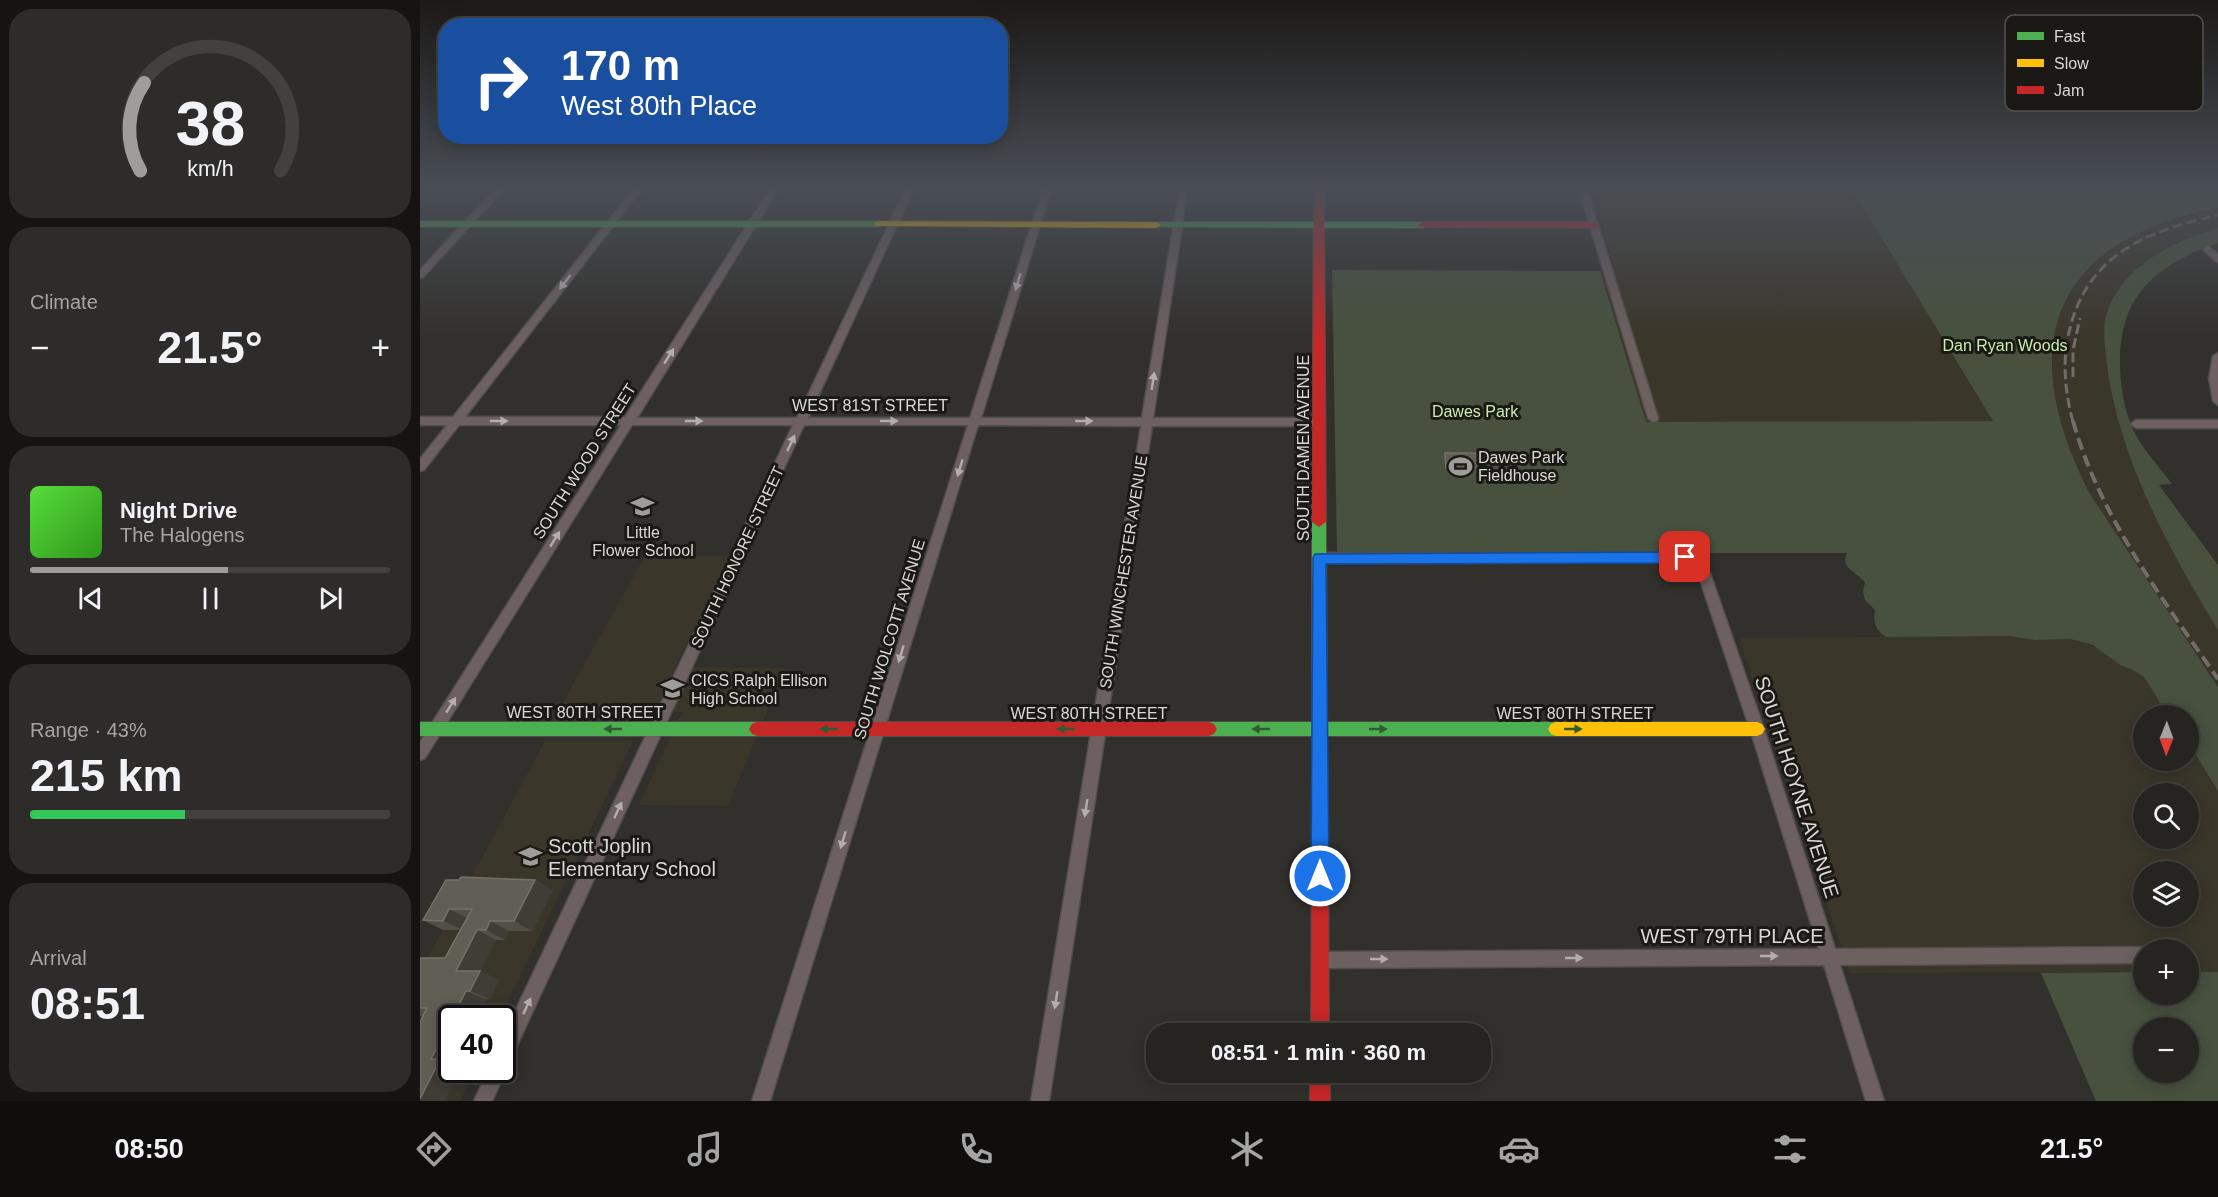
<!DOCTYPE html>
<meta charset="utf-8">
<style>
body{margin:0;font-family:Arial,sans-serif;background:#2e2c2a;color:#f1f3f6;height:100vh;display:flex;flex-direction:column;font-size:22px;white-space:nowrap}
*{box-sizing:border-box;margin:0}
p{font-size:20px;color:#a4a4a5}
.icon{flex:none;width:33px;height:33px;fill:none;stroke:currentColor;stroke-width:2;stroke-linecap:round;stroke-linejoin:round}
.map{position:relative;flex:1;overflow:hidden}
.side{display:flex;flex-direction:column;gap:9px;padding:9px;background:#151412;width:420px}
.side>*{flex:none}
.banner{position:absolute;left:18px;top:18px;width:570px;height:126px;border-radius:24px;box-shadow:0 3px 15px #0003,0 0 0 2px #42413f;background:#1a4fa0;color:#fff;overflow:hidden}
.needle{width:39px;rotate:181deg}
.tools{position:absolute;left:1713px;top:705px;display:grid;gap:12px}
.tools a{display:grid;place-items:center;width:66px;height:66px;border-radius:50%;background:#262421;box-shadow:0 3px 15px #0003,0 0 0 2px #42413f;font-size:30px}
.speed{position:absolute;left:18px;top:1005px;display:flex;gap:12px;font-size:30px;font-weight:700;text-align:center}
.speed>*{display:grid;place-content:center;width:78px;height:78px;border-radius:50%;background:#262421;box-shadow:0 3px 15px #0003,0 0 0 2px #42413f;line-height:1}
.speed .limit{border:3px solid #111;border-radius:9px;background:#fff;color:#111}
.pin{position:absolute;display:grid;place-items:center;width:51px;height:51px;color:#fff;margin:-26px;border-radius:12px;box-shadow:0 3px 9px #0006}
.me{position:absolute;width:66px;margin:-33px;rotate:0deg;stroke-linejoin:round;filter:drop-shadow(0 0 4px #0008)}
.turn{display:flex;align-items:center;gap:21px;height:126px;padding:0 24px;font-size:27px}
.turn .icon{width:78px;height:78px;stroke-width:2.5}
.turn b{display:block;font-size:42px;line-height:51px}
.big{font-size:45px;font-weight:700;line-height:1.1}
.side .card{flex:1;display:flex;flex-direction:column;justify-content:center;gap:9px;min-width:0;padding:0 21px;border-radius:24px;background:#2e2c2a}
.side .dial{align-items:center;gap:0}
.dial svg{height:156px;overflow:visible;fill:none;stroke:#42413f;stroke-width:7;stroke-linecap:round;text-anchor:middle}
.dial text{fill:#f1f3f6;stroke:none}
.song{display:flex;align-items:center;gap:18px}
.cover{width:72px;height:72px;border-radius:9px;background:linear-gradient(135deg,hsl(110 70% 55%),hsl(110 70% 35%))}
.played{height:6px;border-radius:3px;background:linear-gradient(90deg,#9f9d99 55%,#42413f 55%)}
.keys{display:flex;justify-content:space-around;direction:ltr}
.heat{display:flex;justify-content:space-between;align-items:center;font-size:33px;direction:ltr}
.charge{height:9px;border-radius:4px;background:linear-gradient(90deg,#34c759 43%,#42413f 0)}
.trip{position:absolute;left:726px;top:1023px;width:345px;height:60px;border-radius:24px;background:#262421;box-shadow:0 3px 15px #0003,0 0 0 2px #42413f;font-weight:700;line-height:60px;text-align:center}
.tabs{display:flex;height:96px;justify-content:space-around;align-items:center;background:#0f0e0d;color:#a4a4a5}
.tabs .icon{width:42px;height:42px}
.tabs .selected{color:#9f9d99}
.tabs b{font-size:27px;color:#f1f3f6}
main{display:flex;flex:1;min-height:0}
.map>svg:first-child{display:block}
.built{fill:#3b362a;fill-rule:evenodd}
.green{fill:#47513e;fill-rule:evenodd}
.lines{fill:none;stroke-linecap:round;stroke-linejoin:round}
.street-casing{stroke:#4f4e4b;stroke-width:3}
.fast-casing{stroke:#4f4e4b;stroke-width:2}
.slow-casing{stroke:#4f4e4b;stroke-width:2}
.jam-casing{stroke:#4f4e4b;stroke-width:2}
.street{fill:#6e6061;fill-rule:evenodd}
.fast{fill:#4caf50;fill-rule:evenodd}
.slow{fill:#ffc107;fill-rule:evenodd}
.jam{fill:#c62828;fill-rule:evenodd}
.rail-far1{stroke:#746c6b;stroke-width:3;stroke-dasharray:10 4.5;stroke-linecap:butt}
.rail{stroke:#746c6b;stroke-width:4;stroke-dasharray:12 6;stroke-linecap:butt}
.wall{fill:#524f46}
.shaded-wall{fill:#3f3d35}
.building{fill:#615e55;stroke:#747169;stroke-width:1.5}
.oneway{fill:#b4aeab}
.oneway2{fill:#305c30}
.route{fill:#1a73e8;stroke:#114b97;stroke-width:1.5}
.labels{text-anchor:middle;stroke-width:6;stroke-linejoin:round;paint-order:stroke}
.park-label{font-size:16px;fill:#c9edae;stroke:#1a1916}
.street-label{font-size:16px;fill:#dad8d3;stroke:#1a1916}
.poi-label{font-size:16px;fill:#dad8d3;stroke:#1a1916;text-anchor:start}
.near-street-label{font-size:20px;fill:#dad8d3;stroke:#1a1916}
.near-poi-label{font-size:20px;fill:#dad8d3;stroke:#1a1916;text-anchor:start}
.key{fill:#1a1916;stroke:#54524f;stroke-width:1.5}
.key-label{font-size:16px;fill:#dad8d3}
</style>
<main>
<section class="side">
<div class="card dial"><svg viewBox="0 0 100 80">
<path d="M14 69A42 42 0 1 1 86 69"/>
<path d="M14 69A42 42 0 0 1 16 24" stroke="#9f9d99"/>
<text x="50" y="56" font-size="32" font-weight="700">38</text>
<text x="50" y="72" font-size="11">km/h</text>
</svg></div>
<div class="card"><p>Climate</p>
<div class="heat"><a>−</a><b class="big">21.5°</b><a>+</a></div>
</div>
<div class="card">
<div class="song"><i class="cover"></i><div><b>Night Drive</b><p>The Halogens</p></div></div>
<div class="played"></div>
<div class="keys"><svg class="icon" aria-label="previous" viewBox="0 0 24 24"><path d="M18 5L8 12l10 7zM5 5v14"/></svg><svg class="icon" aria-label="pause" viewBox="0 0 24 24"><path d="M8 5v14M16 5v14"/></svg><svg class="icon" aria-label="next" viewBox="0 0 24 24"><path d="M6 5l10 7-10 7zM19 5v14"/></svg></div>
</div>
<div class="card"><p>Range · 43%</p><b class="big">215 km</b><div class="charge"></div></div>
<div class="card"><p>Arrival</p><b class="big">08:51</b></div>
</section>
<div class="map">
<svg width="1798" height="1101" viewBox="0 0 1798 1101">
<rect width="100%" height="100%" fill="#32302c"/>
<path class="built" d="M 1170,186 L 1430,186 L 1574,421 L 1225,422 L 1180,271 L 1195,270 Z
M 1798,208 L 1798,228 L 1758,242 L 1732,257 L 1686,315 L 1685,346 L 1693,401 L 1702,434 L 1722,482 L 1741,528 L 1798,630 L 1798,687 L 1670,494 L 1657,469 L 1641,426 L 1632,385 L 1633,344 L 1637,320 L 1649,291 L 1663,275 L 1677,261 L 1706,239 L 1729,227 Z
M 225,556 L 309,556 L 255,667 L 365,668 L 308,806 L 219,805 L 262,712 L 138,711 Z
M 1588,636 L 1615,640 L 1650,639 L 1681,649 L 1700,665 L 1711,669 L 1724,677 L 1748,715 L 1724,716 L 1724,760 L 1768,760 L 1769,744 L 1776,753 L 1798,791 L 1798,972 L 1769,972 L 1768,950 L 1724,950 L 1723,972 L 1430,973 L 1319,638 ZM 1724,794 L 1768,794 L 1768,838 L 1724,838 ZM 1724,872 L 1768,872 L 1768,916 L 1724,916 Z
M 125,741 L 213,741 L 80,1018 L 32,1018 L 32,1070 L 55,1070 L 40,1101 L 0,1101 L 0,972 Z"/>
<path class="green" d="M 1430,186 L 1798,186 L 1798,208 C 1628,241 1595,348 1670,494 L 1798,687 L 1798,791 L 1769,744 L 1768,716 L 1748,715 L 1724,677 L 1711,669 L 1700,665 L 1673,645 L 1650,639 L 1615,640 L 1588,636 L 1466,637 C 1455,630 1453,622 1455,610 L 1445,600 L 1443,591 L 1445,582 C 1436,572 1420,568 1427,553 L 917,553 L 912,270 L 1180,271 L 1226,422 L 1573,421 Z
M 1798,228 L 1798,243 C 1736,265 1699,295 1700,364 C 1700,385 1704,408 1712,427 C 1720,447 1739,466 1752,484 L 1739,485 L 1798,565 L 1798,630 C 1748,548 1697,455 1686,358 C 1685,345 1682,326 1687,313 C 1702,266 1753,241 1798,228 Z
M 1723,972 L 1724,994 L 1768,994 L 1769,972 L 1798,972 L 1798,1101 L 1676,1101 L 1621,973 ZM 1724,1028 L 1768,1028 L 1768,1072 L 1724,1072 Z"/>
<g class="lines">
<defs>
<path id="street" d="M 78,186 L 87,186 L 3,277 L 0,278 L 0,270 Z
M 216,186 L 224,186 L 45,417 L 205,417 L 352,186 L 360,186 L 217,418 L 377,418 L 487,186 L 495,186 L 388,418 L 550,418 L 624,186 L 632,186 L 561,418 L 722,418 L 760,186 L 768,186 L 733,418 L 899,418 L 904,422 L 899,426 L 732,426 L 629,1101 L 611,1101 L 721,426 L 558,425 L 350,1101 L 332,1101 L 548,425 L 384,425 L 88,1065 L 84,1067 L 86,1070 L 72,1101 L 54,1101 L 68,1070 L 82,1070 L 82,1039 L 373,425 L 212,425 L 5,758 L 0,760 L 0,742 L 201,425 L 39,425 L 4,470 L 0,471 L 0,459 L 27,425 L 0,425 L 0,417 L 33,417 Z
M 1158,186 L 1166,186 L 1238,418 L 1237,421 L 1233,422 L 1228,418 Z
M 1788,246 L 1798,254 L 1798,262 L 1795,261 L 1783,249 Z
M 1798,353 L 1798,405 L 1793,401 L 1789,378 L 1793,356 Z
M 1716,420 L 1798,420 L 1798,428 L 1716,428 L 1711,424 Z
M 1256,552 C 1272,554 1282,559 1290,573 L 1344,729 L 1415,949 L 1724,947 L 1730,950 L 1724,950 L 1724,963 L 1420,965 L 1464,1101 L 1446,1101 L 1404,965 L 900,968 L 894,966 L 892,960 L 894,954 L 900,952 L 1399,949 L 1330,729 L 1278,574 L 1268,564 L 1256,562 L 900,563 L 896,561 L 894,558 L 896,555 L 900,553 Z"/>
<path id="fast" d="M 0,221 L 459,221 L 464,224 L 459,227 L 0,227 Z
M 736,222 L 1003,222 L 1008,225 L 1003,228 L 732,227 L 732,223 Z
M 899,517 L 906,522 L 907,722 L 1136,722 L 1141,724 L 1144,729 L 1141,734 L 1136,736 L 907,736 L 908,825 L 906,831 L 900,833 L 894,831 L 892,825 L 892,736 L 789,736 L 784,734 L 781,729 L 784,724 L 789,722 L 892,722 L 892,522 Z
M 0,722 L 337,722 L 342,724 L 345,729 L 342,734 L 337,736 L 0,736 Z"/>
<path id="slow" d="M 459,221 L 736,222 L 741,225 L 736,228 L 455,226 L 455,222 Z
M 1136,722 L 1337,722 L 1342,724 L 1345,729 L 1342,734 L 1337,736 L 1136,736 L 1131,734 L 1128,729 L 1131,724 Z"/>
<path id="jam" d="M 894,186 L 904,186 L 906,522 L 899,527 L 892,522 Z
M 1003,222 L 1174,222 L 1179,225 L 1174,228 L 999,227 L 998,225 Z
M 337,722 L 789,722 L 794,724 L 797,729 L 794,734 L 789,736 L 337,736 L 332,734 L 329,729 L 332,724 Z
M 900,817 L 906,819 L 908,825 L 909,1034 L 891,1034 L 892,825 L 894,819 Z
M 890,1072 L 910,1072 L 910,1101 L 890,1101 Z"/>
</defs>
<use href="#street" class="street-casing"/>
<use href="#fast" class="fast-casing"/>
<use href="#slow" class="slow-casing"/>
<use href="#jam" class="jam-casing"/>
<use href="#street" class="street"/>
<use href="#fast" class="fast"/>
<use href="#slow" class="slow"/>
<use href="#jam" class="jam"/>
<path class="rail-far1" d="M 1653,377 L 1653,350 L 1660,318
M 1653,422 C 1645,392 1642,362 1649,332 C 1667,254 1727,231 1798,215"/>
<path class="rail" d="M 1653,421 C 1680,517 1742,598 1798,679"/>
</g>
<path class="wall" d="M 1025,453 L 1058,468 L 1057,473 L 1026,473 L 1024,458 Z
M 26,880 L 115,880 L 133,890 L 112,931 L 89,931 L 85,940 L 76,940 L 60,971 L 79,980 L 70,999 L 66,999 L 57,1018 L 32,1018 L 25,1101 L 3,1016 L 0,1016 L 0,958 L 25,958 L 40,930 L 23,930 L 3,920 Z"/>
<path class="shaded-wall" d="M 115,880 L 133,890 L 112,931 L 94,921 Z
M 29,909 L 49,919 L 43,930 L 23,921 Z
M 70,921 L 89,931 L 85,940 L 66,930 Z
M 57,930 L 76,940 L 60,971 L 79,980 L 70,999 L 50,991 L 36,971 Z
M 46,991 L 66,999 L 57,1018 L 32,1018 Z
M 32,1019 L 32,1070 L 41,1070 L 25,1101 L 0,1101 L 11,1059 Z"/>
<path class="building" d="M 1025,453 L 1056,453 L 1058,468 L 1026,468 Z
M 41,877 L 115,880 L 94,921 L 70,921 L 66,930 L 57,930 L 36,971 L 60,971 L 50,991 L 46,991 L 11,1059 L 20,1059 L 0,1099 L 0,1022 L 7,1008 L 0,1008 L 0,958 L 25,958 L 52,909 L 29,909 L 23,921 L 3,920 L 26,880 L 39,880 Z"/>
<defs><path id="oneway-solid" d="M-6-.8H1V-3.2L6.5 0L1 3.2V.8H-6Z" transform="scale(1.5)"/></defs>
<g class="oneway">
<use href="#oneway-solid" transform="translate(145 282) rotate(128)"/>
<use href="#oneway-solid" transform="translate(598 282) rotate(107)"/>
<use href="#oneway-solid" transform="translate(249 356) rotate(-58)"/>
<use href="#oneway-solid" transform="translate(733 381) rotate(-81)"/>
<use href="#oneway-solid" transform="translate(79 421)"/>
<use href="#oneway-solid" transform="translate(274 421)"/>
<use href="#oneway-solid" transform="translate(469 421)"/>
<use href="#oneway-solid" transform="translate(664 421)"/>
<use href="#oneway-solid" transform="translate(371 443) rotate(-65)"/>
<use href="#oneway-solid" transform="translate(540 468) rotate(107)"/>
<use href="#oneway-solid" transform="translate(135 539) rotate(-58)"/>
<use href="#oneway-solid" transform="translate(481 654) rotate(107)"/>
<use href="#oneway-solid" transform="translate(31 705) rotate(-58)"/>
<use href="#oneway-solid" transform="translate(666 808) rotate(99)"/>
<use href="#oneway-solid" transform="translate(198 810) rotate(-65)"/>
<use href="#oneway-solid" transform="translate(423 840) rotate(107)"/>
<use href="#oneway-solid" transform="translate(1349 956)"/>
<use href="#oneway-solid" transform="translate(1154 958)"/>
<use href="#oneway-solid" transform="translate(959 959)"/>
<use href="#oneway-solid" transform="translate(636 1000) rotate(99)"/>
<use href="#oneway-solid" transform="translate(107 1006) rotate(-65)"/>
</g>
<g class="oneway2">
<use href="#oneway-solid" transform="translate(193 729) rotate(180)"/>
<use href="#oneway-solid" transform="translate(409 729) rotate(180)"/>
<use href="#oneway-solid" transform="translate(646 729) rotate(180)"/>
<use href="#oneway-solid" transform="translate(841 729) rotate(-180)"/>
<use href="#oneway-solid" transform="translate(958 729)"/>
<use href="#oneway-solid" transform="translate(1153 729)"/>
</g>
<linearGradient id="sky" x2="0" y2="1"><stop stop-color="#1c1a18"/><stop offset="0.55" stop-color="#494e56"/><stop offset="1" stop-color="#494e56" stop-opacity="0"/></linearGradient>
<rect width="1798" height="340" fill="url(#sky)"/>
<path class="route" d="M 1265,552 L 1272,557 L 1265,563 L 906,564 L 909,876 L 906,882 L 900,885 L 894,882 L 891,876 L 893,558 L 895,554 Z"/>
<defs>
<symbol id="stadium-bare" viewBox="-9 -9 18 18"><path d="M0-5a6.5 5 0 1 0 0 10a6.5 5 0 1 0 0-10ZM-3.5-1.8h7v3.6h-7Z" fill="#9f9d99" stroke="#1a1916" stroke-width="2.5" paint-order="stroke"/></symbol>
<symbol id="school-bare" viewBox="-9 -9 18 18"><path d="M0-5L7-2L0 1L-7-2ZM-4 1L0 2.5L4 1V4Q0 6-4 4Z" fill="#9f9d99" stroke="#1a1916" stroke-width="2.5" paint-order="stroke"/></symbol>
</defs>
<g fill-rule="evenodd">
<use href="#stadium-bare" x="1024" y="450" width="33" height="33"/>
<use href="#school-bare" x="206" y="490" width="33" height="33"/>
<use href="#school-bare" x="236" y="672" width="33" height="33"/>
<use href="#school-bare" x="94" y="840" width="33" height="33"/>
</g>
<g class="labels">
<g class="park-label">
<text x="1585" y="351">Dan Ryan Woods</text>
<text x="1055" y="417">Dawes Park</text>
</g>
<g class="street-label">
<text x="450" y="411">WEST 81ST STREET</text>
<text transform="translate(883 448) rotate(-90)" y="6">SOUTH DAMEN AVENUE</text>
<text transform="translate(164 461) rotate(-58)" y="6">SOUTH WOOD STREET</text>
<text transform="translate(317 557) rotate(-65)" y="6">SOUTH HONORE STREET</text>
<text transform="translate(703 572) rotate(-81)" y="6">SOUTH WINCHESTER AVENUE</text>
<text transform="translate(469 639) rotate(-73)" y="6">SOUTH WOLCOTT AVENUE</text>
<text x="165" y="718">WEST 80TH STREET</text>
<text x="669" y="719">WEST 80TH STREET</text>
<text x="1155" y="719">WEST 80TH STREET</text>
</g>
<g class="poi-label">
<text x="1058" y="463">Dawes Park<tspan x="1058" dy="18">Fieldhouse</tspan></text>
<text x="223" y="538" text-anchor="middle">Little<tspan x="223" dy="18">Flower School</tspan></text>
<text x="271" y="686">CICS Ralph Ellison<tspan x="271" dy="18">High School</tspan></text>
</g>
<g class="near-street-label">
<text transform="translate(1377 787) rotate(72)" y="7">SOUTH HOYNE AVENUE</text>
<text x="1312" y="943">WEST 79TH PLACE</text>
</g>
<g class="near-poi-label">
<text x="128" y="853">Scott Joplin<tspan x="128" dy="23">Elementary School</tspan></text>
</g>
</g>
<rect x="1585" y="15" width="198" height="96" rx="9" class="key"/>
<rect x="1597" y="32" width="27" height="8" fill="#4caf50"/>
<rect x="1597" y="59" width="27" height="8" fill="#ffc107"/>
<rect x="1597" y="86" width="27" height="8" fill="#c62828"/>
<g class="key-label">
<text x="1634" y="42">Fast</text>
<text x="1634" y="69">Slow</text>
<text x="1634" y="96">Jam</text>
</g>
</svg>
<div class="tools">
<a><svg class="needle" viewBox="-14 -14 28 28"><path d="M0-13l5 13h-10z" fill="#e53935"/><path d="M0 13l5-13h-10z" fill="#a4a4a5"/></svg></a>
<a><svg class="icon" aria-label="search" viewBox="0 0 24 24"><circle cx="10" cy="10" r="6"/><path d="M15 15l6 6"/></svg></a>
<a><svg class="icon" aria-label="layers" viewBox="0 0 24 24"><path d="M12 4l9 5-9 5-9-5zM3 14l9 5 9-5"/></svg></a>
<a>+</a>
<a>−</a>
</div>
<div class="speed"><div class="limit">40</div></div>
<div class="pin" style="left:1265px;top:557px;background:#d93025"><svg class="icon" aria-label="arrive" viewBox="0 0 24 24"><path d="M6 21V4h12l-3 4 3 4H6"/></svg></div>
<svg class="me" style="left:900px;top:876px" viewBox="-20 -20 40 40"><circle r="17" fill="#1a73e8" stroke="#fff" stroke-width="3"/><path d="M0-11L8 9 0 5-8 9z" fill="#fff"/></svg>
<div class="trip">08:51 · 1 min · 360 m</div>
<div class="banner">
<div class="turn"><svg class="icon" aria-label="right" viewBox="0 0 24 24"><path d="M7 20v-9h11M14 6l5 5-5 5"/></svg><div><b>170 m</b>West 80th Place</div></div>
</div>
</div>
</main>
<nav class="tabs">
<b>08:50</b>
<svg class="icon selected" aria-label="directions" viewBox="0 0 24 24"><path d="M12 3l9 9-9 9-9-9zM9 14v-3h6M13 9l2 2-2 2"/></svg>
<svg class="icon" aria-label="music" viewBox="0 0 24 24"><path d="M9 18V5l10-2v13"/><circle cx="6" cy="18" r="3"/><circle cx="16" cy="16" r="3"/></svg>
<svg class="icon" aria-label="phone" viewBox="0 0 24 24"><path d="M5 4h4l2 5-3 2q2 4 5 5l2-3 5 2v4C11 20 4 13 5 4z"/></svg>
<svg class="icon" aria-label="climate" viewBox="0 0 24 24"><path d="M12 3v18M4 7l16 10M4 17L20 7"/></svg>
<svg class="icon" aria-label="car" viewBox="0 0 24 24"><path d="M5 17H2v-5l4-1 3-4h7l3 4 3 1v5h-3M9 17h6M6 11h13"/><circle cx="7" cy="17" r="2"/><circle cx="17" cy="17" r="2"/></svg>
<svg class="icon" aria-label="filters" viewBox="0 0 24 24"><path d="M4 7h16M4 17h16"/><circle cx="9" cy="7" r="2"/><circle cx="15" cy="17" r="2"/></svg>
<b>21.5°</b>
</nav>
